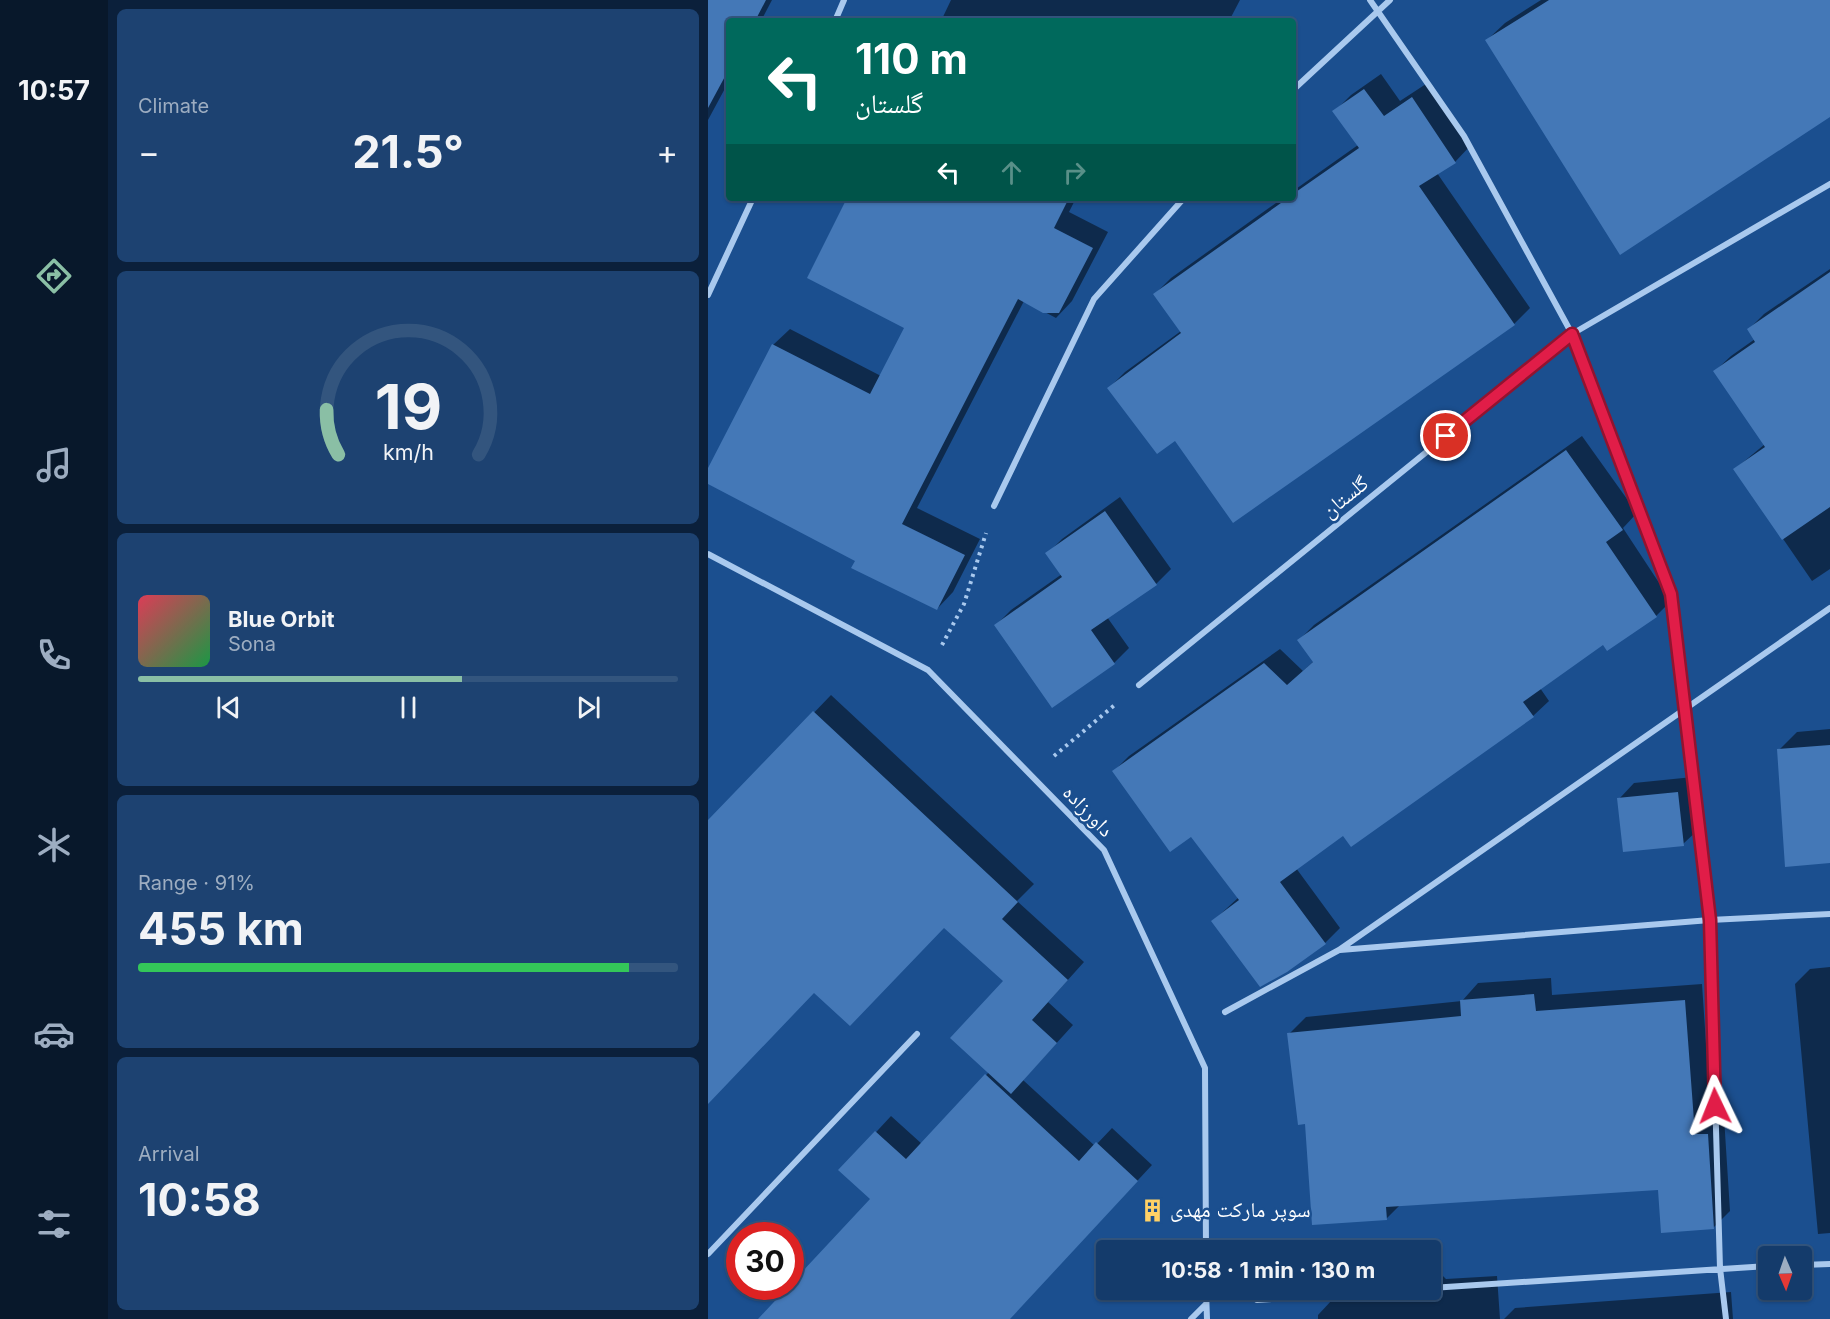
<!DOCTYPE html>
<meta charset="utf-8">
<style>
body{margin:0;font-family:Inter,"Noto Naskh Arabic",sans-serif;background:#1d4271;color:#f1f3f6;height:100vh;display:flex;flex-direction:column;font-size:22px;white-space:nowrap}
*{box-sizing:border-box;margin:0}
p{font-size:20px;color:#9dadc1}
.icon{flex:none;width:33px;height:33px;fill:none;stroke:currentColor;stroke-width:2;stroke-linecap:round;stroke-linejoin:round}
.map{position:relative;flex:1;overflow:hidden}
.sheet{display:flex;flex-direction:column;gap:9px;padding:9px;background:#0b203b;width:600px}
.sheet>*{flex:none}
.top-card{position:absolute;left:18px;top:18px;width:570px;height:183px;border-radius:6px;box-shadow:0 2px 4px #0004,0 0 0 2px #33557e;background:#00695c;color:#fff;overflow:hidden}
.needle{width:39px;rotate:178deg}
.buttons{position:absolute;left:1050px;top:1246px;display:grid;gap:12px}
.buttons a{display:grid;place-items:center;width:54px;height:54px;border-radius:6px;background:#143b6b;box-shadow:0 2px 4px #0004,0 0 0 2px #33557e;font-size:30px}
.speed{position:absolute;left:18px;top:1222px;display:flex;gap:12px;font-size:30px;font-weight:700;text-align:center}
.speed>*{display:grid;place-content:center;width:78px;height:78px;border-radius:50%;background:#143b6b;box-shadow:0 2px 4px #0004,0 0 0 2px #33557e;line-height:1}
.speed .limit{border:9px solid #d22;background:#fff;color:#111}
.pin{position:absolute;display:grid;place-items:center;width:51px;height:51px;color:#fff;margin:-26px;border:3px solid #fff;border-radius:50%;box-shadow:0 2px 6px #0007}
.me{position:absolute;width:66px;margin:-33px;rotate:358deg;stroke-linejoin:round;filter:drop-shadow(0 0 4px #0008)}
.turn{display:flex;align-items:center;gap:21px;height:126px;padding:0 30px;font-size:27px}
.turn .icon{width:78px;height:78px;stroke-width:2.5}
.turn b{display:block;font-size:42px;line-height:51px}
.lanes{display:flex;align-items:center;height:57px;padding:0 30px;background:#0003;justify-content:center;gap:30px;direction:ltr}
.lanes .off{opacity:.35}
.big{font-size:45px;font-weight:700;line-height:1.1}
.sheet .widget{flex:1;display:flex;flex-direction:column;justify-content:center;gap:9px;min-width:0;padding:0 21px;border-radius:9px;background:#1d4271}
.sheet .dial{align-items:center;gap:0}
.dial svg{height:156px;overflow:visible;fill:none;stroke:#33557e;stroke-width:7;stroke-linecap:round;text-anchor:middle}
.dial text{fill:#f1f3f6;stroke:none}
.song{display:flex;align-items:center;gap:18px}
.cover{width:72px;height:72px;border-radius:9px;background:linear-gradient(135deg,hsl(350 70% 55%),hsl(140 70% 35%))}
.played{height:6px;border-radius:3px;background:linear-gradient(90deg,#8abfa5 60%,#33557e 60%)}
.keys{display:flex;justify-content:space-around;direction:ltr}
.heat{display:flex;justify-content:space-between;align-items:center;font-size:33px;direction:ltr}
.charge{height:9px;border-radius:4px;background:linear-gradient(90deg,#34c759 91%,#33557e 0)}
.trip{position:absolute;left:388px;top:1240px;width:345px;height:60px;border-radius:6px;background:#143b6b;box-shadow:0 2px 4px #0004,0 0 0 2px #33557e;font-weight:700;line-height:60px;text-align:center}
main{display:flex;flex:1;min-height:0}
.tab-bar{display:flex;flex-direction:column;width:108px;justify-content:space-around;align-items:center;background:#08182b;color:#9dadc1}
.tab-bar .icon{width:42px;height:42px}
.tab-bar .active{color:#8abfa5}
.tab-bar b{font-size:27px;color:#f1f3f6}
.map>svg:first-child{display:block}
.shadow{fill:#0007}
.building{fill:#4478b7}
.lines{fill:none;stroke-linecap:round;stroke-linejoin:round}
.path{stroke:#a9c9ee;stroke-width:4;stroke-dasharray:3 4.5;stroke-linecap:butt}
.street{stroke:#a9c9ee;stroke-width:6}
.route-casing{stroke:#92132f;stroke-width:15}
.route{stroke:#e11d48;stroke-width:10}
.labels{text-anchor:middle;stroke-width:5;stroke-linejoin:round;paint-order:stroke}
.street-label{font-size:21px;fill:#fff;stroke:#1b4f8f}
.poi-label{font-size:21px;fill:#fff;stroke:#1b4f8f;text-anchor:start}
</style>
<main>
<nav class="tab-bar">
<b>10:57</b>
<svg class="icon active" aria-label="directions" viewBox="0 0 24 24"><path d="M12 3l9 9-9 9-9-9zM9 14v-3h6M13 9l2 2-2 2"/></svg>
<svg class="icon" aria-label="music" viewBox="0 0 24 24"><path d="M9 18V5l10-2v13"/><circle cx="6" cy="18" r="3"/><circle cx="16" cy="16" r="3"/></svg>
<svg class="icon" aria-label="phone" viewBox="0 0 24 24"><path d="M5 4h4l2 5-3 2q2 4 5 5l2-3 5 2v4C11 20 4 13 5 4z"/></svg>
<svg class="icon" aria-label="climate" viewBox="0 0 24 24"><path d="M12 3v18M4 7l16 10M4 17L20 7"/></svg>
<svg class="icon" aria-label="car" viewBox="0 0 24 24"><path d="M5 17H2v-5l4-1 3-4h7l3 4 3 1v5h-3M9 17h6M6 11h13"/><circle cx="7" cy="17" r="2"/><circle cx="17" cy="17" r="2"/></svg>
<svg class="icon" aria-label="filters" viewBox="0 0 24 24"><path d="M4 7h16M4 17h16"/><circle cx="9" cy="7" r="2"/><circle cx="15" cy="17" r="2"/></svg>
</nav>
<section class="sheet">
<div class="widget"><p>Climate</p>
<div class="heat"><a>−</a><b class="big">21.5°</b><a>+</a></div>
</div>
<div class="widget dial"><svg viewBox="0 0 100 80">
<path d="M14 69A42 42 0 1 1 86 69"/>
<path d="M14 69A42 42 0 0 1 8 46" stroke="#8abfa5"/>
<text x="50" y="56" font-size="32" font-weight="700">19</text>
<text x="50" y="72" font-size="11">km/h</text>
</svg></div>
<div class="widget">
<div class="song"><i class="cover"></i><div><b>Blue Orbit</b><p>Sona</p></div></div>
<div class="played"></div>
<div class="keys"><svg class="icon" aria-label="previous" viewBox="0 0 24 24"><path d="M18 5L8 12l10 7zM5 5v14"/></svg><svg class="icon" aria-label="pause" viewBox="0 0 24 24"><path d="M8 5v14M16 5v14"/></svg><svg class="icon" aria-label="next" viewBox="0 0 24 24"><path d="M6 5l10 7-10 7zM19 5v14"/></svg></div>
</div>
<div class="widget"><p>Range · 91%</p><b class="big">455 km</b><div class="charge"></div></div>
<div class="widget"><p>Arrival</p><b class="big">10:58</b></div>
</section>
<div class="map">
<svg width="1122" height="1319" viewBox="0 0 1122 1319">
<rect width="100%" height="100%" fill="#1b4f8f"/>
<path class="shadow" d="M 0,0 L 64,0 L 53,21 L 21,21 L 21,81 L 0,120 Z
M 243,0 L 532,0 L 521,21 L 233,21 Z
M 833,0 L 1122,0 L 1122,105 L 779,40 L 797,23 Z
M 673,74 L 692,101 L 721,82 L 763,145 L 747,162 L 729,173 L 822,308 L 806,324 L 467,439 L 401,388 L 417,372 L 473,331 L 447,294 L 463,278 L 575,198 L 585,198 L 585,191 L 650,145 L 626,112 L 643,95 Z
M 141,198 L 368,198 L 361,212 L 400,232 L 364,301 L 348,318 L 316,301 L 209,508 L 272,539 L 245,592 L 229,609 L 149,560 L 0,483 L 0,472 L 65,345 L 82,329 L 173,376 L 198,327 Z
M 1122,269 L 1122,569 L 1104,581 L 1027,469 L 1057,444 L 1007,371 L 1023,356 L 1047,339 L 1041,329 L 1056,314 Z
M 874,436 L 929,513 L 915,528 L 963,601 L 948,616 L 896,643 L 832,688 L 841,701 L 825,716 L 636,833 L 588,868 L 632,928 L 617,943 L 505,921 L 531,897 L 484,835 L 406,771 L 421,756 L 572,649 L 595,671 L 606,661 L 591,640 L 606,625 Z
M 412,497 L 463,569 L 448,584 L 399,617 L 421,648 L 406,663 L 345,706 L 288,625 L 303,610 L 354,574 L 339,554 L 354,539 Z
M 123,695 L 326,884 L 309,901 L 376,962 L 340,1002 L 365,1025 L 315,1080 L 387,1146 L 404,1128 L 444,1165 L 301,1319 L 53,1319 L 164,1199 L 133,1170 L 183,1116 L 214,1144 L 281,1072 L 297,981 L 236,926 L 106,991 L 0,1103 L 0,823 Z
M 1122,729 L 1122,862 L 1071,750 L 1089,732 Z
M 985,777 L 991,829 L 975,844 L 911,799 L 926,783 Z
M 1122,967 L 1122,1233 L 1110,1234 L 1087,984 L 1102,969 Z
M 843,978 L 844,995 L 994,984 L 1003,1118 L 1016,1117 L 1022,1211 L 1005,1228 L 951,1189 L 692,1205 L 678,1219 L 599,1123 L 581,1034 L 598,1017 L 754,1001 L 770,983 Z
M 733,1274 L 738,1279 L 789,1276 L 792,1319 L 610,1319 L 610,1315 L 624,1300 L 689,1296 L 695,1290 L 723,1290 L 723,1275 Z
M 1023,1292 L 1025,1319 L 796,1319 L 807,1308 Z"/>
<path class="building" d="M 0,0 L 58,0 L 47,21 L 21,21 L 21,69 L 0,108 Z
M 841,0 L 1122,0 L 1122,117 L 912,255 L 777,40 Z
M 656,89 L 676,116 L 704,97 L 748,163 L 711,186 L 807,325 L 525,523 L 467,441 L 449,454 L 399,388 L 473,333 L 445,294 L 580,198 L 585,198 L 585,194 L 651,148 L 624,111 Z
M 139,198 L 361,198 L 346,228 L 385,248 L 351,313 L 335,313 L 310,299 L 194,524 L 257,555 L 229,610 L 143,568 L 147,561 L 0,484 L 0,468 L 64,344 L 162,394 L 196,328 L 99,278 Z
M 1122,272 L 1122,507 L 1074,540 L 1025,469 L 1057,447 L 1005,371 L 1047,342 L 1039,329 Z
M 858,450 L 915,530 L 898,542 L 949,617 L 899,651 L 895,645 L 815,702 L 826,717 L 643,847 L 635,836 L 572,882 L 618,944 L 579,972 L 552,987 L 503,921 L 531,900 L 483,837 L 462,852 L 404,771 L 556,663 L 579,685 L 605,662 L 589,640 Z
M 397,511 L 449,585 L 383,630 L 407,664 L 344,708 L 286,625 L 354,577 L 337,553 Z
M 105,711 L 310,902 L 294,919 L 360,980 L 324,1020 L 349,1043 L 303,1094 L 242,1038 L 295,981 L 236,928 L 142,1026 L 106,993 L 0,1104 L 0,820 Z
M 1122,745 L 1122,863 L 1077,867 L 1069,749 Z
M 970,792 L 976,846 L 915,852 L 909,798 Z
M 826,994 L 828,1011 L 977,1000 L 987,1134 L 1000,1134 L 1006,1229 L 953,1233 L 950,1190 L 678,1207 L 679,1220 L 604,1225 L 597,1124 L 590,1125 L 579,1033 L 753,1016 L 752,1000 Z
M 277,1074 L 371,1161 L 388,1142 L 430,1181 L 302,1319 L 50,1319 L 162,1199 L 130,1170 L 167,1131 L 198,1159 Z"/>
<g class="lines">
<path class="path" d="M 234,645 L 256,604 L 278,533
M 346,756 L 409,703"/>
<path class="street" d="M 662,0 L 756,136 L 864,334 L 963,594 L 1002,920 L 1012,1268 L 1018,1319
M 127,21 L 136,0
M 585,90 L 682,0
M 0,295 L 45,198
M 286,506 L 386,299 L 476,198
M 0,554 L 220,670 L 396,850 L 497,1068 L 498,1251
M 431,685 L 864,334 L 1122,184
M 632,950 L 1002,920 L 1122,914
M 517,1012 L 631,950 L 1122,608
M 0,1254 L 209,1034
M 1094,1265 L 1122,1264
M 723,1288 L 1060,1266
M 498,1290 L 499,1319
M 549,1300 L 692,1290
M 483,1319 L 498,1304"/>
</g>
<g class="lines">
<defs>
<path id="route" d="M 738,436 L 864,334 L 963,594 L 1002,920 L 1007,1106"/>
</defs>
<use href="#route" class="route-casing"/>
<use href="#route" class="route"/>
</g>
<defs>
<symbol id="building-bare" viewBox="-9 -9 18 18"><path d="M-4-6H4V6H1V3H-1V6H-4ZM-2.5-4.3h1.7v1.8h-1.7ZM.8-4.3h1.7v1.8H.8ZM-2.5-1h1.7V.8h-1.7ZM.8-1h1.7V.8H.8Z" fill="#ffd166" stroke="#1b4f8f" stroke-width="2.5" paint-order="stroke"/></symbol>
</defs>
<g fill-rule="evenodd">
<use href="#building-bare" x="428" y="1194" width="33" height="33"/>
</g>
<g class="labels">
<g class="street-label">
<text transform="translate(637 497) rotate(-39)" y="7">گلستان</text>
<text transform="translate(380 811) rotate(46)" y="7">داورزاده</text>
</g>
<g class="poi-label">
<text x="462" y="1217">سوپر مارکت مهدی</text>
</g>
</g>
</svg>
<div class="buttons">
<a><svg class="needle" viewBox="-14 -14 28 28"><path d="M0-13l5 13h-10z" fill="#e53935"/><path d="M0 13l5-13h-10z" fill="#9dadc1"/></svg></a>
</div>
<div class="speed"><div class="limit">30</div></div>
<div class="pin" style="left:738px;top:436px;background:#d93025"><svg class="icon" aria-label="arrive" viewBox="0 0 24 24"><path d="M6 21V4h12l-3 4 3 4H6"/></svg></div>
<svg class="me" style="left:1007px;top:1106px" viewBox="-20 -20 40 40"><path d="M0-17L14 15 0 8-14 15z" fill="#e11d48" stroke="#fff" stroke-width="4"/></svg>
<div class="trip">10:58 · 1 min · 130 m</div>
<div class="top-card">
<div class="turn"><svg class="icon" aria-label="left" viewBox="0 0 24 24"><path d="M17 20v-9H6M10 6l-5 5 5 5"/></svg><div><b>110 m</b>گلستان</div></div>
<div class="lanes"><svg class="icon" aria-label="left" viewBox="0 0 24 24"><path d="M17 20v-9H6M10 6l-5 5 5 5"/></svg><svg class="icon off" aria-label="ahead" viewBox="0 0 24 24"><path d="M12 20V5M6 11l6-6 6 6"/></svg><svg class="icon off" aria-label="right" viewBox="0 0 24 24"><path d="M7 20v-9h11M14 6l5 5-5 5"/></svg></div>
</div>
</div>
</main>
